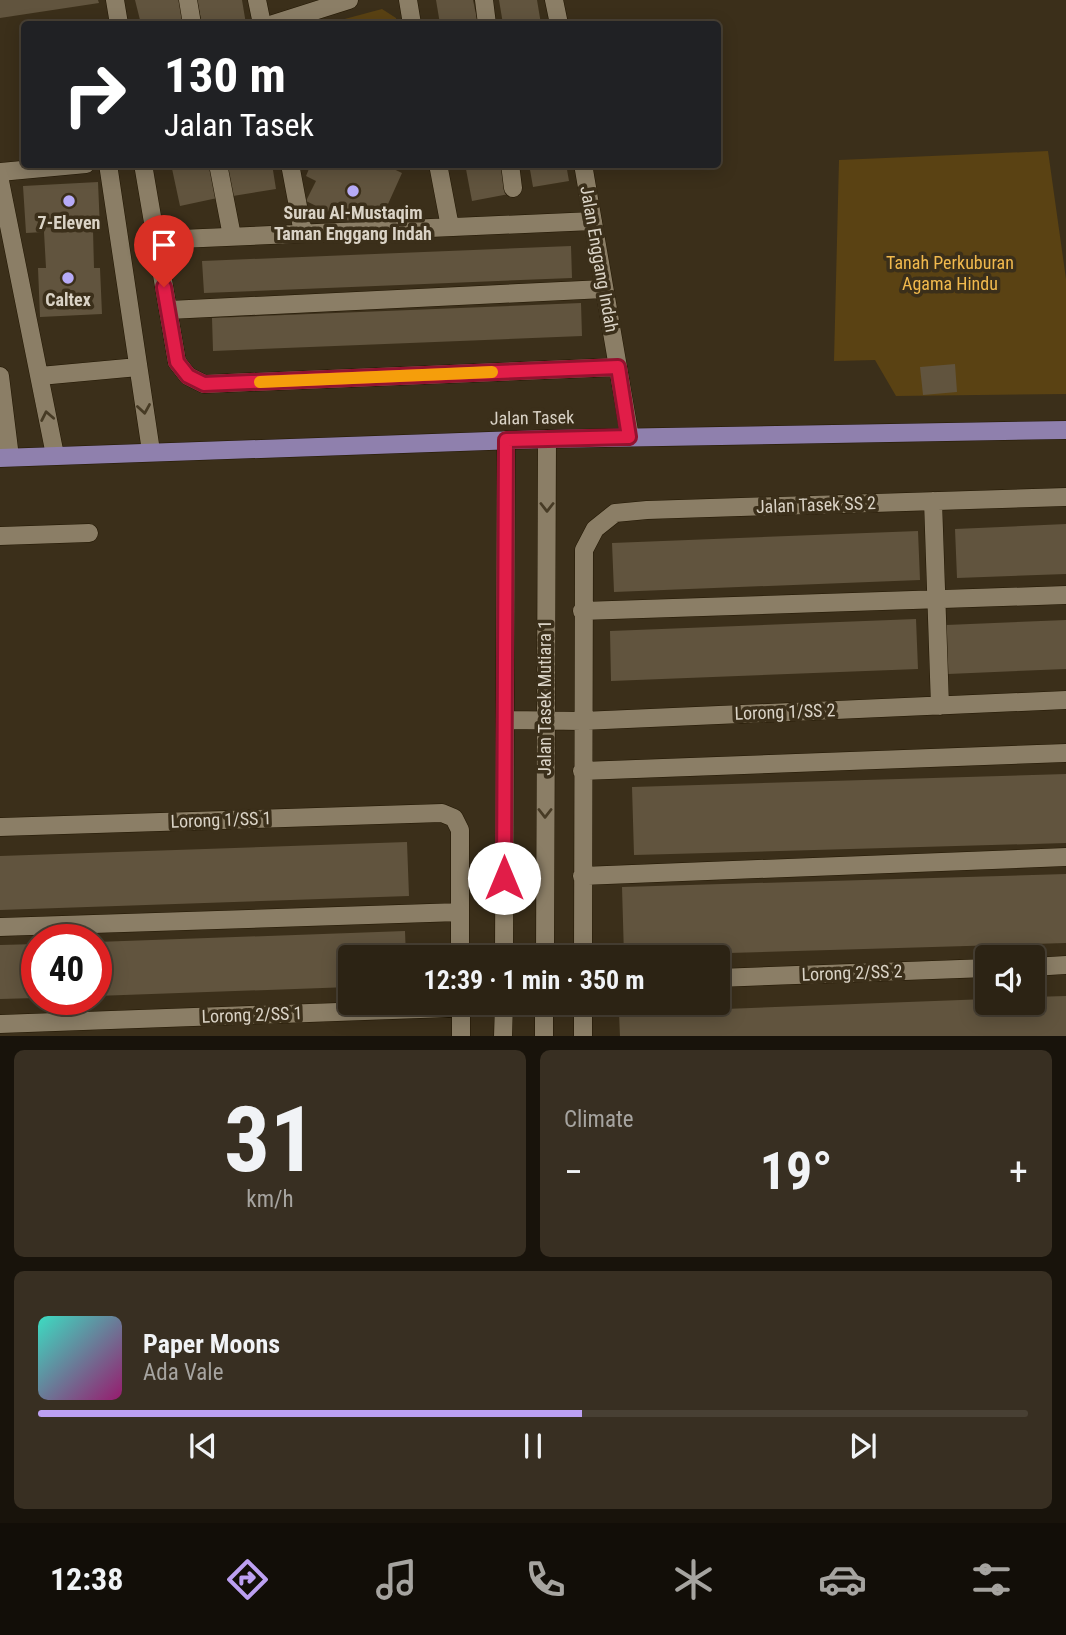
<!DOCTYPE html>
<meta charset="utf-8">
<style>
body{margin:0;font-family:"Roboto Condensed",sans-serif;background:#382f22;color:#f1f3f6;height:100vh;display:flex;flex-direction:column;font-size:26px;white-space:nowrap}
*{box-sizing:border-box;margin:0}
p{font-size:23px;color:#a6a4a0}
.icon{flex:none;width:38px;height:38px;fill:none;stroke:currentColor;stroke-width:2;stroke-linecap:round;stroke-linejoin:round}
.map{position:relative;height:1036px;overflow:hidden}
.sheet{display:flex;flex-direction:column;gap:14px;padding:14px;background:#18130b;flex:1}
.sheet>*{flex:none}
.hud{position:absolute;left:21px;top:21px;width:700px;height:147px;border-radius:7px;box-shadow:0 4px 18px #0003,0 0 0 2px #484034;background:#202124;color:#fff;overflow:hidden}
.controls{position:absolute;left:975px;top:945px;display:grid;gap:14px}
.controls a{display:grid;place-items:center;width:70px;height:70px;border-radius:7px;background:#2c2314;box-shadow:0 4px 18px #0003,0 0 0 2px #484034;font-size:35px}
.speed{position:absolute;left:21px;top:924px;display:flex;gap:14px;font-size:35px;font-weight:700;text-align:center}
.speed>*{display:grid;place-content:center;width:91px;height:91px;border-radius:50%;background:#2c2314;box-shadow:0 4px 18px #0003,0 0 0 2px #484034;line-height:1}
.speed .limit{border:10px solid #d22;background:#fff;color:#111}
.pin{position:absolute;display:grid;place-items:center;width:60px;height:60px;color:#fff;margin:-72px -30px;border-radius:50% 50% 50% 0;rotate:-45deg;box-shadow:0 0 7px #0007}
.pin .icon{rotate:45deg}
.me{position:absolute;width:77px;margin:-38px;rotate:0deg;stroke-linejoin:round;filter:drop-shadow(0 0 5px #0008)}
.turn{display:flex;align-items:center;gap:24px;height:147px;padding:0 28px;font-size:32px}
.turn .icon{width:91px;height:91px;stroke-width:2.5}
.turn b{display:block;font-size:49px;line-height:60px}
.big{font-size:52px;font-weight:700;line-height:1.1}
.sheet .tile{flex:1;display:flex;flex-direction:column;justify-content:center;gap:10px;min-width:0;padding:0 24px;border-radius:10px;background:#382f22}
.sheet .dial{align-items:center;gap:0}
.dial b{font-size:91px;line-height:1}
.song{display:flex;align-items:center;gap:21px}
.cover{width:84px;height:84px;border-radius:10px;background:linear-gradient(135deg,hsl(170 70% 55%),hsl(320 70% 35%))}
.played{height:7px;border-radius:4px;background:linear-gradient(90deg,#bca0f2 55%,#484034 55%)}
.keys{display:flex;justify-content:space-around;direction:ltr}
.heat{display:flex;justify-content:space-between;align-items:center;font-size:38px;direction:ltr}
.sheet .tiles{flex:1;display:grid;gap:14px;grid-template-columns:1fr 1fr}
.tile:last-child{grid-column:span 2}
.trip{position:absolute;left:338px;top:945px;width:392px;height:70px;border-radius:7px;background:#2c2314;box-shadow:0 4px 18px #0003,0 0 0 2px #484034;font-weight:700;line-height:70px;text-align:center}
.tabs{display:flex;height:112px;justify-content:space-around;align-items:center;background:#120e08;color:#a6a4a0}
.tabs .icon{width:49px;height:49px}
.tabs .selected{color:#bca0f2}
.tabs b{font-size:32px;color:#f1f3f6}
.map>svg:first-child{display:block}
.green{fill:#5a4213}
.building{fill:#61543e}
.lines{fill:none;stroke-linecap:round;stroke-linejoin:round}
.minor-casing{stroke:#221703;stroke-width:19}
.major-casing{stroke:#221703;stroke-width:19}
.minor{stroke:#8b7e66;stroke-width:18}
.major{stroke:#8f80ad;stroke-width:18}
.oneway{stroke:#473b25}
.route-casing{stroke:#92132f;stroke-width:18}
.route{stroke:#e11d48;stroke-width:12}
.slow{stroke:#f59e0b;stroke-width:12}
.poi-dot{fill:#b7abf8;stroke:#3b2f1a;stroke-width:2.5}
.labels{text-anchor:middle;stroke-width:7;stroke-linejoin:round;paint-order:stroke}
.poi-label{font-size:18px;font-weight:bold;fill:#dad3c6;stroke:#3b2f1a}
.street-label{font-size:18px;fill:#dad3c6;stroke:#3b2f1a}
.park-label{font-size:18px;fill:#f1b94d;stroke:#3b2f1a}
</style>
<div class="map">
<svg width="1066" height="1037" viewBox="0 0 1066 1037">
<rect width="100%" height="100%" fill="#3b2f1a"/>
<path class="green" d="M 382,9 L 396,18 L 397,24 L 326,24 Z
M 1048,151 L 1066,279 L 1066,394 L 896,396 L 875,360 L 834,361 L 839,160 Z"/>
<path class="building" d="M 0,0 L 98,0 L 99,3 L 0,18 Z
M 135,0 L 179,0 L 184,24 L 141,24 Z
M 197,0 L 242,0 L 246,24 L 202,24 Z
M 436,0 L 473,0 L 478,24 L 440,24 Z
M 499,0 L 537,0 L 541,24 L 503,24 Z
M 171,164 L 215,164 L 222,197 L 180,206 Z
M 227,164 L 272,164 L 276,189 L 233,196 Z
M 311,164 L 383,164 L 402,173 L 379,224 L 345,220 L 306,201 L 316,181 L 306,176 Z
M 465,164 L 503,164 L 509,194 L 472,201 Z
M 529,164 L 566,164 L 569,181 L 533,187 Z
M 98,182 L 100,229 L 93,230 L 94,268 L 100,268 L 102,314 L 40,317 L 38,268 L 46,268 L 44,232 L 26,233 L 23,186 Z
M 571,246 L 572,278 L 204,293 L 202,261 Z
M 581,303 L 582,336 L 213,351 L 212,318 Z
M 955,364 L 957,392 L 923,395 L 920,367 Z
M 1066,524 L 1066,574 L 957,578 L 955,529 Z
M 918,531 L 920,580 L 614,592 L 612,543 Z
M 916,619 L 918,669 L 611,681 L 610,631 Z
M 1066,620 L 1066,669 L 948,674 L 946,625 Z
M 1066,774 L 1066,843 L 634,855 L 632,787 Z
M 407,842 L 409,896 L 0,910 L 0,856 Z
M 1066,874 L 1066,943 L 624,956 L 622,887 Z
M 405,931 L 406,957 L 350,957 L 350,987 L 96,996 L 96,942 Z
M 37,944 L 37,998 L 0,999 L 0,945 Z
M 1066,996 L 1066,1037 L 620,1037 L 619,1013 L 987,999 L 987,1003 L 1032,1003 L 1032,997 Z"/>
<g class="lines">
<defs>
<path id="minor" d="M 115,0 L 119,24
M 188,0 L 192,24
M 257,0 L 262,24
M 408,0 L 412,24
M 484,0 L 487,24
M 554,0 L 559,24
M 273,24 L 349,0
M 108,164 L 151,451
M 143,164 L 177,362 L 188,376 L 204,384 L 618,367
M 218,164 L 232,236
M 290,164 L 303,233
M 438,164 L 450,227
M 510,164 L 513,188
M 583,164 L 630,437
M 0,172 L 86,164
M 0,181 L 55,455
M 156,240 L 593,221
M 169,310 L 604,289
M 0,376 L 10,457
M 40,376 L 138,367
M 933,501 L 940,706
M 0,536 L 89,533
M 582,611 L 1066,595
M 505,720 L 582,721 L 1066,700
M 582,771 L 1066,753
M 0,827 L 442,813 L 454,818 L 460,830 L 460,957
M 582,876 L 1066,857
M 0,927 L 460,912
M 504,957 L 506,440
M 545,957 L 547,439
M 583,957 L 584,550 L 595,529 L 615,513 L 647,510 L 1066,497
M 1032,967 L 1066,965
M 718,978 L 987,968
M 461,1003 L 461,1037
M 583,1003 L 583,1037
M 0,1024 L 504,1006
M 503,1037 L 504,1003
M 544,1037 L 544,1003"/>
<path id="major" d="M 0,458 L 547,439 L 1066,430"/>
</defs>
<use href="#minor" class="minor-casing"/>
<use href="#major" class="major-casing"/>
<use href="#minor" class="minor"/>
<use href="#major" class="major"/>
</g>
<defs><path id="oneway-chevron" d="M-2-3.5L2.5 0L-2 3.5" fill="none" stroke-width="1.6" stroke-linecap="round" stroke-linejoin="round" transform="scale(1.75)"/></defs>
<g class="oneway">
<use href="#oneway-chevron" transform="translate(144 409) rotate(81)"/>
<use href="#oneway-chevron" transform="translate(47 416) rotate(-101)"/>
<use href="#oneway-chevron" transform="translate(547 507) rotate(90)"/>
<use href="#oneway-chevron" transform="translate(545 813) rotate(90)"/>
</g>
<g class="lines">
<defs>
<path id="route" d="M 164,287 L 177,362 L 188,376 L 204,384 L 618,367 L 629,437 L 506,440 L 504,878"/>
</defs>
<use href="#route" class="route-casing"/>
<use href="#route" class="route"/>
<path class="slow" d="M 260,382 L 492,372"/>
</g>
<g class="poi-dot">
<circle cx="353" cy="191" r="7"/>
<circle cx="69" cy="201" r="7"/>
<circle cx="68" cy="278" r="7"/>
</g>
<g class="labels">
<g class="poi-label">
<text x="353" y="219">Surau Al-Mustaqim<tspan x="353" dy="21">Taman Enggang Indah</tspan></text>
<text x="69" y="229">7-Eleven</text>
<text x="68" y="306">Caltex</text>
</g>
<g class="street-label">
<text transform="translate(599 259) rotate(80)" y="6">Jalan Enggang Indah</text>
<text transform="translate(532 418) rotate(-1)" y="6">Jalan Tasek</text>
<text transform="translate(816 505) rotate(-2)" y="6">Jalan Tasek SS 2</text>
<text transform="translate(545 698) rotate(-90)" y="6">Jalan Tasek Mutiara 1</text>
<text transform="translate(785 712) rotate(-2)" y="6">Lorong 1/SS 2</text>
<text transform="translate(221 820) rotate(-2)" y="6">Lorong 1/SS 1</text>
<text transform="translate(852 973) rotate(-2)" y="6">Lorong 2/SS 2</text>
<text transform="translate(252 1015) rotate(-2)" y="6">Lorong 2/SS 1</text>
</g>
<g class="park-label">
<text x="950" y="269">Tanah Perkuburan<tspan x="950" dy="21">Agama Hindu</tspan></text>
</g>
</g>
</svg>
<div class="controls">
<a><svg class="icon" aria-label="sound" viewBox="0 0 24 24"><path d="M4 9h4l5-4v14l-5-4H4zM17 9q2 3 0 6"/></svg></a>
</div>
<div class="speed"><div class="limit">40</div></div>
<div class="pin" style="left:164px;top:287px;background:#d93025"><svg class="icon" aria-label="arrive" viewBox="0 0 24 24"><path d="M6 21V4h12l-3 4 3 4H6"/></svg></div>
<svg class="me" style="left:504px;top:878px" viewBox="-20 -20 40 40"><circle r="19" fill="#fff"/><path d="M0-13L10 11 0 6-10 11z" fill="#e11d48"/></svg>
<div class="trip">12:39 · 1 min · 350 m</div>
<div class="hud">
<div class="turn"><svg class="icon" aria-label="right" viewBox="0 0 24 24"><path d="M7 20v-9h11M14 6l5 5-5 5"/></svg><div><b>130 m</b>Jalan Tasek</div></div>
</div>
</div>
<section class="sheet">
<div class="tiles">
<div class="tile dial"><b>31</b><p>km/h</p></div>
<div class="tile"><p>Climate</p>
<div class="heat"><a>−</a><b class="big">19°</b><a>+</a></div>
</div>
<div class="tile">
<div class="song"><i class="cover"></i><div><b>Paper Moons</b><p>Ada Vale</p></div></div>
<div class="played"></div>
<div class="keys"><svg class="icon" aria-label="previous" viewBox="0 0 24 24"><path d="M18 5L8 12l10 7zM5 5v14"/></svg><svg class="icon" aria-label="pause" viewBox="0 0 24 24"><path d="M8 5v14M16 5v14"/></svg><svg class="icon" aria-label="next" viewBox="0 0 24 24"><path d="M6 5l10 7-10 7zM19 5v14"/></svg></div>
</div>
</div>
</section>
<nav class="tabs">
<b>12:38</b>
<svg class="icon selected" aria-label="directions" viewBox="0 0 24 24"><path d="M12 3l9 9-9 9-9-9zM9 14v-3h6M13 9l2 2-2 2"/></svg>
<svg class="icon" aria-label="music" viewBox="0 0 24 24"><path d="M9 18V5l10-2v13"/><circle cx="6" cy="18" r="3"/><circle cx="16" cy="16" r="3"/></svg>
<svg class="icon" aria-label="phone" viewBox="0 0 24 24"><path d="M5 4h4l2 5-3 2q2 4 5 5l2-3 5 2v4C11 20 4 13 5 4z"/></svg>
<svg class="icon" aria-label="climate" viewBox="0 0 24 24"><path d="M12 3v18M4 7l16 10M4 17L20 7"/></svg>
<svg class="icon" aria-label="car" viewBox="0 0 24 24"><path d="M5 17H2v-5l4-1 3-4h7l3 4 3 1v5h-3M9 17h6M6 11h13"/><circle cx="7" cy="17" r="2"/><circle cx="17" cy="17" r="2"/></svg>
<svg class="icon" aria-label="filters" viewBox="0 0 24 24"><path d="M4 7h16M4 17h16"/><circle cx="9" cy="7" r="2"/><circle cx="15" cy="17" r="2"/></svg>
</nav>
